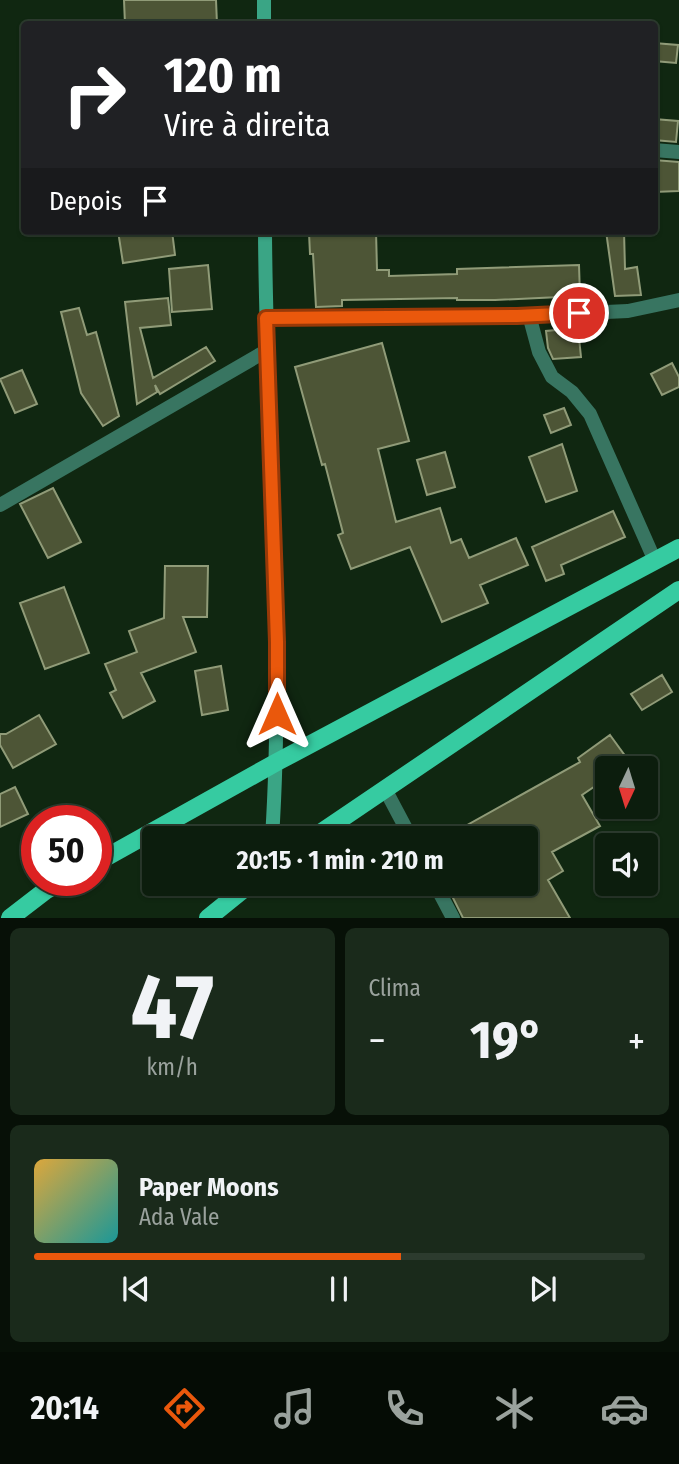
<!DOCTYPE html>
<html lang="pt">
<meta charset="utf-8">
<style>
body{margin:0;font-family:"Fira Sans Condensed",sans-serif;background:#1a2a1b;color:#f1f3f6;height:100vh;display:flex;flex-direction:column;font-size:26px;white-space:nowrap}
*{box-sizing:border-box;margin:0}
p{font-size:23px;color:#9aa29d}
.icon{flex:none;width:38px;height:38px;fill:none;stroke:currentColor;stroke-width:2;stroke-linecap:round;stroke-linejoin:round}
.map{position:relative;height:918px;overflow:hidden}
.panel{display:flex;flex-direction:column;gap:10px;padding:10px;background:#071007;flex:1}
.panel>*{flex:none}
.guide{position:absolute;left:21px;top:21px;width:637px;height:214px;border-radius:7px;box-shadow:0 2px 5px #0004,0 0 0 2px #2c3b2e;background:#202124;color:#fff;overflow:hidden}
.needle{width:46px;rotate:184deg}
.fabs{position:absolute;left:595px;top:756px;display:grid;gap:14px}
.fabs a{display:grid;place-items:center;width:63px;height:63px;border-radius:7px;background:#0c1d0d;box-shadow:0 2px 5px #0004,0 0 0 2px #2c3b2e;font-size:35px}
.speed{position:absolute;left:21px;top:805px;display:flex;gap:14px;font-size:35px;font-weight:700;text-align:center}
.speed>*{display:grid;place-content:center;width:91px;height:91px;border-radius:50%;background:#0c1d0d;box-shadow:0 2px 5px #0004,0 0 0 2px #2c3b2e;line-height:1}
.speed .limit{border:10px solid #d22;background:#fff;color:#111}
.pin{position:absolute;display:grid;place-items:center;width:60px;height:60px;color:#fff;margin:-30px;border:4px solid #fff;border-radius:50%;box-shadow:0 2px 7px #0007}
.me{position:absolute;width:77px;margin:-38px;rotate:0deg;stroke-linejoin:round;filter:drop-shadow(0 0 5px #0008)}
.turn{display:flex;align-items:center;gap:24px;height:147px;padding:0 28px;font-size:32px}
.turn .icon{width:91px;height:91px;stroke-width:2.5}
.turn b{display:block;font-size:49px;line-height:60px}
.then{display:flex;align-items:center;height:66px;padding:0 28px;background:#0003;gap:14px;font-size:26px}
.big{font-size:52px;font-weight:700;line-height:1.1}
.panel .tile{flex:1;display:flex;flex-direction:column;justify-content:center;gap:10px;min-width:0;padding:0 24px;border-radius:10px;background:#1a2a1b}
.panel .dial{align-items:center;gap:0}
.dial b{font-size:91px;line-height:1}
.song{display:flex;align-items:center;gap:21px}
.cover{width:84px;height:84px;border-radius:10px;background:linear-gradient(135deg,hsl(40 70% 55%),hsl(180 70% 35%))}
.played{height:7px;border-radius:4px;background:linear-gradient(90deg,#ea580c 60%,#2c3b2e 60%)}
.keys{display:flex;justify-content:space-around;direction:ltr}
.heat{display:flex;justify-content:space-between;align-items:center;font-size:38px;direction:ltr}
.panel .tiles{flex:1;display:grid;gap:10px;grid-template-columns:1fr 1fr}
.tile:last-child{grid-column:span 2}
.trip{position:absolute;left:142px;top:826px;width:396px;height:70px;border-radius:7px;background:#0c1d0d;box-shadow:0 2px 5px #0004,0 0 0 2px #2c3b2e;font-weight:700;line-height:70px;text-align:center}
.tabs{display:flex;height:112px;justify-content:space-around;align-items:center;background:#050c05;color:#9aa29d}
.tabs .icon{width:49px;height:49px}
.tabs .selected{color:#ea580c}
.tabs b{font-size:32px;color:#f1f3f6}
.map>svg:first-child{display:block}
.building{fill:#4d5536;stroke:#909b78;stroke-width:2}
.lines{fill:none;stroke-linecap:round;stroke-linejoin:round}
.minor{stroke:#387561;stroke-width:14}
.secondary{stroke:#3aa585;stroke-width:14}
.primary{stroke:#36cba1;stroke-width:18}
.route-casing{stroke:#983908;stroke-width:18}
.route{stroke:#ea580c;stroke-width:12}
</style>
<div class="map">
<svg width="679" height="918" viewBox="0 0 679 918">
<rect width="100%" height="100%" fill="#102711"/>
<path class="building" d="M 124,0 L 216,0 L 217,24 L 125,24 Z
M 654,43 L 678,45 L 676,63 L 654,61 Z
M 654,119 L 678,121 L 676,142 L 654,140 Z
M 654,160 L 679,162 L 679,191 L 654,192 Z
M 118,231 L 172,231 L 175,255 L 123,263 Z
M 376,231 L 377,270 L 389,270 L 389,276 L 457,274 L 457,269 L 579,265 L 580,296 L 495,300 L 457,300 L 457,298 L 342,300 L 342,306 L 316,307 L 313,254 L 310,254 L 309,233 Z
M 606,231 L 624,231 L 625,269 L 637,267 L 641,295 L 615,296 Z
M 208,265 L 212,309 L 172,312 L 169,269 Z
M 168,298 L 171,325 L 140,328 L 153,378 L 206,347 L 215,361 L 160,394 L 155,385 L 157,392 L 137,404 L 125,302 Z
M 79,308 L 87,335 L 96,332 L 119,416 L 103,426 L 81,393 L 61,312 Z
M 578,328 L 581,357 L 553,359 L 548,348 L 546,331 Z
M 382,343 L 409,441 L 378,449 L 396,522 L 440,508 L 451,543 L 461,539 L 469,558 L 516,538 L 528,565 L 480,585 L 488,603 L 442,622 L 410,547 L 351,569 L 338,535 L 343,533 L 325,464 L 322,465 L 295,367 Z
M 672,363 L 679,377 L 679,387 L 662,395 L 651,374 Z
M 22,370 L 37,404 L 15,413 L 0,379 Z
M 564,408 L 571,425 L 551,433 L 544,415 Z
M 562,444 L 577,491 L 546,502 L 529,457 Z
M 445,452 L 455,487 L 427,495 L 417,460 Z
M 53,488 L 81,542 L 48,558 L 20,504 Z
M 613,511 L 625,537 L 561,565 L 564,574 L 546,581 L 532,547 Z
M 165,566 L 208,566 L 207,617 L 183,617 L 196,652 L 141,673 L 155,701 L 123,718 L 110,693 L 116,690 L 105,664 L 137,652 L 129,631 L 164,618 Z
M 64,587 L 89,653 L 45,669 L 20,603 Z
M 221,666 L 228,710 L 202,715 L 195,671 Z
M 662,675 L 672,692 L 642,710 L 631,694 Z
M 39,715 L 56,744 L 13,768 L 0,745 L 0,734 L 6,734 Z
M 610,735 L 634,768 L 607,768 L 607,778 L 582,795 L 600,826 L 552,852 L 563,871 L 548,880 L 570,918 L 463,918 L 446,884 L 525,884 L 525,838 L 444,838 L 580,762 L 578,758 Z
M 15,787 L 28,814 L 0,827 L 0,794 Z"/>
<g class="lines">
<path class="minor" d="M 654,150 L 679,152
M 529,315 L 539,352 L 552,377 L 572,392 L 590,414 L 655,561
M 266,318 L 517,316 L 628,311 L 679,300
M 0,505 L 266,351
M 385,789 L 411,838
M 435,884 L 453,918"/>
<path class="secondary" d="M 264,0 L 264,24
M 265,231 C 266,433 285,636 272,838"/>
<path class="primary" d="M 313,838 L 679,590
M 96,863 L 277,762 L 679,548
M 10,918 L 45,891 L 64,880
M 208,918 L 250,884"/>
</g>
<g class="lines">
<defs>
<path id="route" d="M 277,714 L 277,642 L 266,318 L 517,316 L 579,313"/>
</defs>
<use href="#route" class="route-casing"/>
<use href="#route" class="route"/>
</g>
</svg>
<div class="fabs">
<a><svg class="needle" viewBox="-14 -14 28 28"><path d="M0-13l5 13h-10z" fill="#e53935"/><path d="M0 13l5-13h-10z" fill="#9aa29d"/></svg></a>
<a><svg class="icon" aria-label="sound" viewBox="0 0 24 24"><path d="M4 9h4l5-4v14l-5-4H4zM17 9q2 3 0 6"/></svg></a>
</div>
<div class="speed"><div class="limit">50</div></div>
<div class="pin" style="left:579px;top:313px;background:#d93025"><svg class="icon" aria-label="arrive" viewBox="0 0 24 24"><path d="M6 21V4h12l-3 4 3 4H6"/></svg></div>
<svg class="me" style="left:277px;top:714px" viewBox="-20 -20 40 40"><path d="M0-17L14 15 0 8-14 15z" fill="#ea580c" stroke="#fff" stroke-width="4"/></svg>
<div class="trip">20:15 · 1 min · 210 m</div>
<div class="guide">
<div class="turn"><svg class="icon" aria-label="right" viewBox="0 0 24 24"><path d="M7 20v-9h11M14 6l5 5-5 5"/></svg><div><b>120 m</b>Vire à direita</div></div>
<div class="then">Depois<svg class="icon" aria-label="arrive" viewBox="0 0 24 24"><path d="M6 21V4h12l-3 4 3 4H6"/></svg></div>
</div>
</div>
<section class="panel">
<div class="tiles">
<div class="tile dial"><b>47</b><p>km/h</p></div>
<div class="tile"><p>Clima</p>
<div class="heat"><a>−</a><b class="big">19°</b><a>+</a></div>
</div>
<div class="tile">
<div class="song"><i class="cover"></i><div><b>Paper Moons</b><p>Ada Vale</p></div></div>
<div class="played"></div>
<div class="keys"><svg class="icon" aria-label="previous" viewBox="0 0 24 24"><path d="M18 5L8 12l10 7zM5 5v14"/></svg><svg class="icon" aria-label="pause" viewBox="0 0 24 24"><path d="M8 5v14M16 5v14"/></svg><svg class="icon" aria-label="next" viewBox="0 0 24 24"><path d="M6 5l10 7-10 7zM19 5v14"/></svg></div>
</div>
</div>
</section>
<nav class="tabs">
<b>20:14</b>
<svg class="icon selected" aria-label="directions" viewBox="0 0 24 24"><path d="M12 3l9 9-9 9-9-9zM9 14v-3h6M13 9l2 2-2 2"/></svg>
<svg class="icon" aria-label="music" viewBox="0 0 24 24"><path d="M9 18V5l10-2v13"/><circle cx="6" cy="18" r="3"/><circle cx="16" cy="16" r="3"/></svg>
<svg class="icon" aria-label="phone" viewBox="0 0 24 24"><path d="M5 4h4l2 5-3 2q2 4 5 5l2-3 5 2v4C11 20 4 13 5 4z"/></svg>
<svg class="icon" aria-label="climate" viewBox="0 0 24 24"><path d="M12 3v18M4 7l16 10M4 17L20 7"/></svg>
<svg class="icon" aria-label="car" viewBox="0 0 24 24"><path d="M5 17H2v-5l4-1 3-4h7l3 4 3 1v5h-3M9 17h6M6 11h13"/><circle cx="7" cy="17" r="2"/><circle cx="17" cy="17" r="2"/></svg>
</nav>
